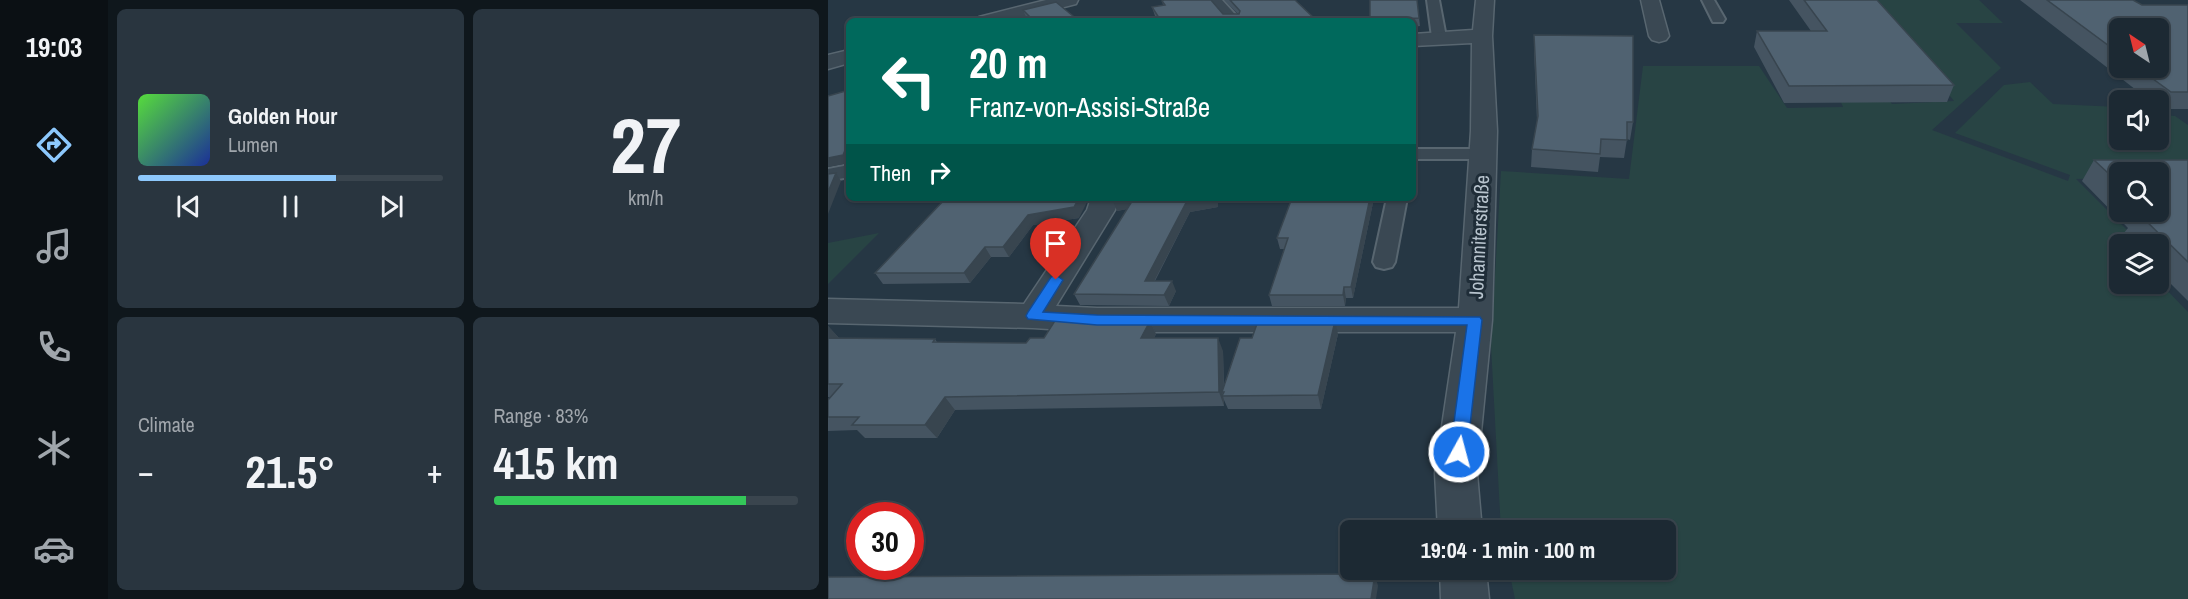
<!DOCTYPE html>
<meta charset="utf-8">
<style>
body{margin:0;font-family:"Archivo Narrow",sans-serif;background:#29353f;color:#f1f3f6;height:100vh;display:flex;flex-direction:column;font-size:22px;white-space:nowrap}
*{box-sizing:border-box;margin:0}
p{font-size:20px;color:#a0a6ac}
.icon{flex:none;width:33px;height:33px;fill:none;stroke:currentColor;stroke-width:2;stroke-linecap:round;stroke-linejoin:round}
.map{position:relative;flex:1;overflow:hidden}
.panel{display:flex;flex-direction:column;gap:9px;padding:9px;background:#0f171c;width:720px}
.panel>*{flex:none}
.hud{position:absolute;left:18px;top:18px;width:570px;height:183px;border-radius:9px;box-shadow:0 2px 4px #0004,0 0 0 2px #3a454e;background:#00695c;color:#fff;overflow:hidden}
.needle{width:39px;rotate:325deg}
.fabs{position:absolute;left:1281px;top:18px;display:grid;gap:12px}
.fabs a{display:grid;place-items:center;width:60px;height:60px;border-radius:9px;background:#1c2933;box-shadow:0 2px 4px #0004,0 0 0 2px #3a454e;font-size:30px}
.speed{position:absolute;left:18px;top:502px;display:flex;gap:12px;font-size:30px;font-weight:700;text-align:center}
.speed>*{display:grid;place-content:center;width:78px;height:78px;border-radius:50%;background:#1c2933;box-shadow:0 2px 4px #0004,0 0 0 2px #3a454e;line-height:1}
.speed .limit{border:9px solid #d22;background:#fff;color:#111}
.pin{position:absolute;display:grid;place-items:center;width:51px;height:51px;color:#fff;margin:-62px -26px;border-radius:50% 50% 50% 0;rotate:-45deg;box-shadow:0 0 6px #0007}
.pin .icon{rotate:45deg}
.me{position:absolute;width:66px;margin:-33px;rotate:7deg;stroke-linejoin:round;filter:drop-shadow(0 0 4px #0008)}
.turn{display:flex;align-items:center;gap:21px;height:126px;padding:0 24px;font-size:27px}
.turn .icon{width:78px;height:78px;stroke-width:2.5}
.turn b{display:block;font-size:42px;line-height:51px}
.then{display:flex;align-items:center;height:57px;padding:0 24px;background:#0003;gap:12px;font-size:22px}
.big{font-size:45px;font-weight:700;line-height:1.1}
.panel .tile{flex:1;display:flex;flex-direction:column;justify-content:center;gap:9px;min-width:0;padding:0 21px;border-radius:9px;background:#29353f}
.panel .dial{align-items:center;gap:0}
.dial b{font-size:78px;line-height:1}
.song{display:flex;align-items:center;gap:18px}
.cover{width:72px;height:72px;border-radius:9px;background:linear-gradient(135deg,hsl(110 70% 55%),hsl(230 70% 35%))}
.played{height:6px;border-radius:3px;background:linear-gradient(90deg,#8dc8fc 65%,#3a454e 65%)}
.keys{display:flex;justify-content:space-around;direction:ltr}
.heat{display:flex;justify-content:space-between;align-items:center;font-size:33px;direction:ltr}
.charge{height:9px;border-radius:4px;background:linear-gradient(90deg,#34c759 83%,#3a454e 0)}
.panel .tiles{flex:1;display:grid;gap:9px;grid-template-columns:repeat(2,1fr)}
.trip{position:absolute;left:512px;top:520px;width:336px;height:60px;border-radius:9px;background:#1c2933;box-shadow:0 2px 4px #0004,0 0 0 2px #3a454e;font-weight:700;line-height:60px;text-align:center}
main{display:flex;flex:1;min-height:0}
.tab-bar{display:flex;flex-direction:column;width:108px;justify-content:space-around;align-items:center;background:#0b1014;color:#a0a6ac}
.tab-bar .icon{width:42px;height:42px}
.tab-bar .active{color:#8dc8fc}
.tab-bar b{font-size:27px;color:#f1f3f6}
.map>svg:first-child{display:block}
.green{fill:#284444}
.lines{fill:none;stroke-linecap:round;stroke-linejoin:round}
.service-casing{stroke:#586670;stroke-width:4}
.minor-casing{stroke:#586670;stroke-width:3}
.tertiary-casing{stroke:#586670;stroke-width:3}
.service{fill:#3a4853;fill-rule:evenodd}
.minor{fill:#3a4853;fill-rule:evenodd}
.tertiary{fill:#3a4853;fill-rule:evenodd}
.wall{fill:#455461;fill-rule:evenodd}
.shaded-wall{fill:#38454f}
.building{fill:#506271;stroke:#38454f;stroke-width:1.5}
.route{fill:#1a73e8;stroke:#114b97;stroke-width:1.5}
.labels{text-anchor:middle;stroke-width:6;stroke-linejoin:round;paint-order:stroke}
.street-label{font-size:20px;fill:#b7c3cd;stroke:#1f2d38}
</style>
<main>
<nav class="tab-bar">
<b>19:03</b>
<svg class="icon active" aria-label="directions" viewBox="0 0 24 24"><path d="M12 3l9 9-9 9-9-9zM9 14v-3h6M13 9l2 2-2 2"/></svg>
<svg class="icon" aria-label="music" viewBox="0 0 24 24"><path d="M9 18V5l10-2v13"/><circle cx="6" cy="18" r="3"/><circle cx="16" cy="16" r="3"/></svg>
<svg class="icon" aria-label="phone" viewBox="0 0 24 24"><path d="M5 4h4l2 5-3 2q2 4 5 5l2-3 5 2v4C11 20 4 13 5 4z"/></svg>
<svg class="icon" aria-label="climate" viewBox="0 0 24 24"><path d="M12 3v18M4 7l16 10M4 17L20 7"/></svg>
<svg class="icon" aria-label="car" viewBox="0 0 24 24"><path d="M5 17H2v-5l4-1 3-4h7l3 4 3 1v5h-3M9 17h6M6 11h13"/><circle cx="7" cy="17" r="2"/><circle cx="17" cy="17" r="2"/></svg>
</nav>
<section class="panel">
<div class="tiles">
<div class="tile">
<div class="song"><i class="cover"></i><div><b>Golden Hour</b><p>Lumen</p></div></div>
<div class="played"></div>
<div class="keys"><svg class="icon" aria-label="previous" viewBox="0 0 24 24"><path d="M18 5L8 12l10 7zM5 5v14"/></svg><svg class="icon" aria-label="pause" viewBox="0 0 24 24"><path d="M8 5v14M16 5v14"/></svg><svg class="icon" aria-label="next" viewBox="0 0 24 24"><path d="M6 5l10 7-10 7zM19 5v14"/></svg></div>
</div>
<div class="tile dial"><b>27</b><p>km/h</p></div>
<div class="tile"><p>Climate</p>
<div class="heat"><a>−</a><b class="big">21.5°</b><a>+</a></div>
</div>
<div class="tile"><p>Range · 83%</p><b class="big">415 km</b><div class="charge"></div></div>
</div>
</section>
<div class="map">
<svg width="1360" height="599" viewBox="0 0 1360 599">
<rect width="100%" height="100%" fill="#263744"/>
<path class="green" d="M 1044,0 L 1151,0 L 1175,23 L 1128,23 L 1173,68 L 1104,130 L 1240,181 L 1242,175 L 1127,133 L 1176,85 L 1202,82 L 1225,104 L 1291,107 L 1292,140 L 1330,140 L 1331,113 L 1334,115 L 1347,116 L 1360,125 L 1360,178 L 1330,172 L 1292,172 L 1291,178 L 1248,179 L 1301,232 L 1285,234 L 1295,244 L 1292,244 L 1292,284 L 1331,282 L 1360,312 L 1360,599 L 687,599 L 681,570 L 837,570 L 837,531 L 673,531 L 663,346 L 673,171 L 801,179 L 815,66 L 931,66 L 959,108 L 1015,107 L 997,65 L 1037,66 L 1064,104 L 1126,101 Z
M 51,233 L 0,284 L 0,243 Z"/>
<g class="lines">
<defs>
<path id="service" d="M 381,0 L 394,0 L 413,21 L 399,21 Z
M 599,0 L 611,0 L 618,37 L 616,40 L 611,41 L 604,37 Z
M 874,0 L 886,0 L 897,19 L 895,22 L 885,22 Z
M 585,149 L 655,149 L 661,150 L 664,154 L 661,158 L 655,159 L 585,159 Z
M 21,165 L 21,177 L 0,181 L 0,169 Z
M 559,198 L 579,198 L 567,262 L 564,267 L 556,269 L 548,267 L 545,262 Z"/>
<path id="minor" d="M 648,0 L 666,0 L 664,36 L 669,131 L 664,320 L 649,473 L 654,531 L 610,531 L 607,473 L 628,332 L 269,332 L 205,328 L 0,323 L 0,299 L 196,304 L 259,210 L 263,198 L 291,198 L 287,210 L 228,306 L 269,308 L 631,308 L 643,131 L 644,43 L 585,46 L 585,34 L 645,30 Z
M 813,0 L 831,0 L 841,36 L 838,40 L 831,42 L 824,40 L 821,36 Z
M 612,570 L 658,570 L 661,599 L 613,599 Z"/>
<path id="tertiary" d="M 218,0 L 250,0 L 248,4 L 181,21 L 148,21 L 151,17 Z
M 21,50 L 21,63 L 0,69 L 0,55 Z"/>
</defs>
<use href="#service" class="service-casing"/>
<use href="#minor" class="minor-casing"/>
<use href="#tertiary" class="tertiary-casing"/>
<use href="#service" class="service"/>
<use href="#minor" class="minor"/>
<use href="#tertiary" class="tertiary"/>
</g>
<path class="wall" d="M 396,0 L 467,0 L 489,21 L 330,21 L 327,16 L 324,7 L 335,5 L 334,1 L 395,14 L 410,14 Z
M 589,0 L 592,26 L 585,27 L 585,21 L 542,21 Z
M 961,0 L 1049,0 L 1126,85 L 1119,102 L 956,103 L 926,47 L 929,31 L 983,31 Z
M 1192,0 L 1305,0 L 1314,5 L 1360,5 L 1360,109 L 1332,109 L 1330,108 L 1330,100 L 1321,100 ZM 1292,28 L 1330,68 L 1292,68 Z
M 195,10 L 251,21 L 201,21 L 199,19 Z
M 706,35 L 805,122 L 802,140 L 799,139 L 796,158 L 772,157 L 770,172 L 703,167 L 704,149 L 709,121 L 706,51 Z
M 1266,160 L 1360,160 L 1360,301 L 1330,271 L 1330,244 L 1305,244 L 1295,234 L 1300,228 L 1254,181 ZM 1292,172 L 1330,212 L 1292,212 Z
M 118,198 L 251,218 L 205,225 L 181,257 L 163,257 L 142,283 L 55,284 L 47,273 Z
M 286,198 L 390,198 L 390,207 L 362,212 L 327,281 L 348,291 L 341,306 L 252,305 L 246,294 L 299,209 L 289,211 Z
M 464,198 L 546,198 L 525,298 L 518,298 L 517,306 L 444,306 L 441,295 L 457,249 L 452,249 L 449,238 Z
M 322,321 L 328,334 L 326,338 L 395,351 L 396,386 L 510,334 L 493,409 L 400,409 L 396,400 L 396,406 L 127,410 L 109,438 L 37,438 L 29,430 L 0,431 L 0,400 L 3,397 L 0,397 L 0,326 L 11,338 L 107,339 L 109,342 L 198,343 L 216,338 Z"/>
<path class="shaded-wall" d="M 589,59 L 590,68 L 588,68 L 588,73 L 585,73 L 585,60 Z
M 21,141 L 21,163 L 0,167 L 0,158 Z
M 8,173 L 13,181 L 0,214 L 0,192 Z
M 251,198 L 261,198 L 251,218 L 205,225 L 181,257 L 175,247 L 200,215 Z
M 303,198 L 306,198 L 310,207 L 289,211 L 285,201 Z
M 380,198 L 390,198 L 390,207 L 362,212 L 321,291 L 317,281 L 359,201 Z
M 542,198 L 546,198 L 525,298 L 523,287 Z
M 157,247 L 163,257 L 142,283 L 136,273 Z
M 344,281 L 348,291 L 341,306 L 336,295 Z
M 516,287 L 518,298 L 517,306 L 515,295 Z
M 322,321 L 328,334 L 320,351 L 313,338 Z
M 507,321 L 510,334 L 493,409 L 490,395 Z
M 0,326 L 12,339 L 0,351 Z
M 390,338 L 395,351 L 396,393 L 394,392 L 396,400 L 396,406 L 391,392 Z
M 117,397 L 127,410 L 109,438 L 97,425 Z
M 547,574 L 550,586 L 548,599 L 543,599 Z"/>
<path class="building" d="M 336,0 L 383,0 L 395,14 L 411,14 L 412,11 L 402,0 L 467,0 L 489,21 L 333,21 L 324,7 L 337,5 L 334,1 Z
M 542,0 L 589,0 L 591,18 L 561,20 L 562,21 L 542,21 Z
M 976,0 L 1049,0 L 1126,85 L 961,86 L 929,31 L 999,31 Z
M 1219,0 L 1305,0 L 1314,5 L 1360,5 L 1360,92 L 1343,92 L 1310,68 L 1330,68 L 1330,28 L 1292,28 L 1292,54 Z
M 228,2 L 251,21 L 206,21 L 195,10 Z
M 706,35 L 805,36 L 805,122 L 799,122 L 799,140 L 773,139 L 772,154 L 704,149 L 710,116 Z
M 585,53 L 589,59 L 585,60 Z
M 21,90 L 21,141 L 15,155 L 0,158 L 0,96 Z
M 1266,160 L 1360,160 L 1360,262 L 1310,213 L 1322,213 L 1320,212 L 1330,212 L 1330,172 L 1292,172 L 1292,184 Z
M 8,173 L 0,192 L 0,174 Z
M 118,198 L 251,198 L 246,207 L 200,215 L 175,247 L 157,247 L 136,273 L 47,273 Z
M 286,198 L 303,198 L 285,201 Z
M 306,198 L 380,198 L 359,201 L 317,281 L 344,281 L 336,295 L 246,294 Z
M 464,198 L 542,198 L 523,287 L 516,287 L 515,295 L 441,295 L 460,238 L 449,238 Z
M 228,319 L 322,321 L 313,338 L 390,338 L 391,392 L 117,397 L 97,425 L 24,425 L 31,417 L 0,417 L 0,400 L 14,384 L 0,384 L 0,338 L 107,339 L 105,342 L 198,343 L 202,338 L 216,338 Z
M 430,321 L 507,321 L 490,395 L 394,396 L 396,392 L 394,392 L 412,338 L 424,338 Z
M 547,574 L 543,599 L 0,599 L 0,577 Z"/>
<path class="route" d="M 228,275 L 235,280 L 215,312 L 269,315 L 652,317 L 654,320 L 639,452 L 636,457 L 631,459 L 625,457 L 622,452 L 639,325 L 269,325 L 200,319 L 198,316 L 200,312 L 223,277 Z"/>
<g class="labels">
<g class="street-label">
<text transform="translate(651 237) rotate(-87)" y="7">Johanniterstraße</text>
</g>
</g>
</svg>
<div class="fabs">
<a><svg class="needle" viewBox="-14 -14 28 28"><path d="M0-13l5 13h-10z" fill="#e53935"/><path d="M0 13l5-13h-10z" fill="#a0a6ac"/></svg></a>
<a><svg class="icon" aria-label="sound" viewBox="0 0 24 24"><path d="M4 9h4l5-4v14l-5-4H4zM17 9q2 3 0 6"/></svg></a>
<a><svg class="icon" aria-label="search" viewBox="0 0 24 24"><circle cx="10" cy="10" r="6"/><path d="M15 15l6 6"/></svg></a>
<a><svg class="icon" aria-label="layers" viewBox="0 0 24 24"><path d="M12 4l9 5-9 5-9-5zM3 14l9 5 9-5"/></svg></a>
</div>
<div class="speed"><div class="limit">30</div></div>
<div class="pin" style="left:228px;top:280px;background:#d93025"><svg class="icon" aria-label="arrive" viewBox="0 0 24 24"><path d="M6 21V4h12l-3 4 3 4H6"/></svg></div>
<svg class="me" style="left:631px;top:452px" viewBox="-20 -20 40 40"><circle r="17" fill="#1a73e8" stroke="#fff" stroke-width="3"/><path d="M0-11L8 9 0 5-8 9z" fill="#fff"/></svg>
<div class="trip">19:04 · 1 min · 100 m</div>
<div class="hud">
<div class="turn"><svg class="icon" aria-label="left" viewBox="0 0 24 24"><path d="M17 20v-9H6M10 6l-5 5 5 5"/></svg><div><b>20 m</b>Franz-von-Assisi-Straße</div></div>
<div class="then">Then<svg class="icon" aria-label="right" viewBox="0 0 24 24"><path d="M7 20v-9h11M14 6l5 5-5 5"/></svg></div>
</div>
</div>
</main>
